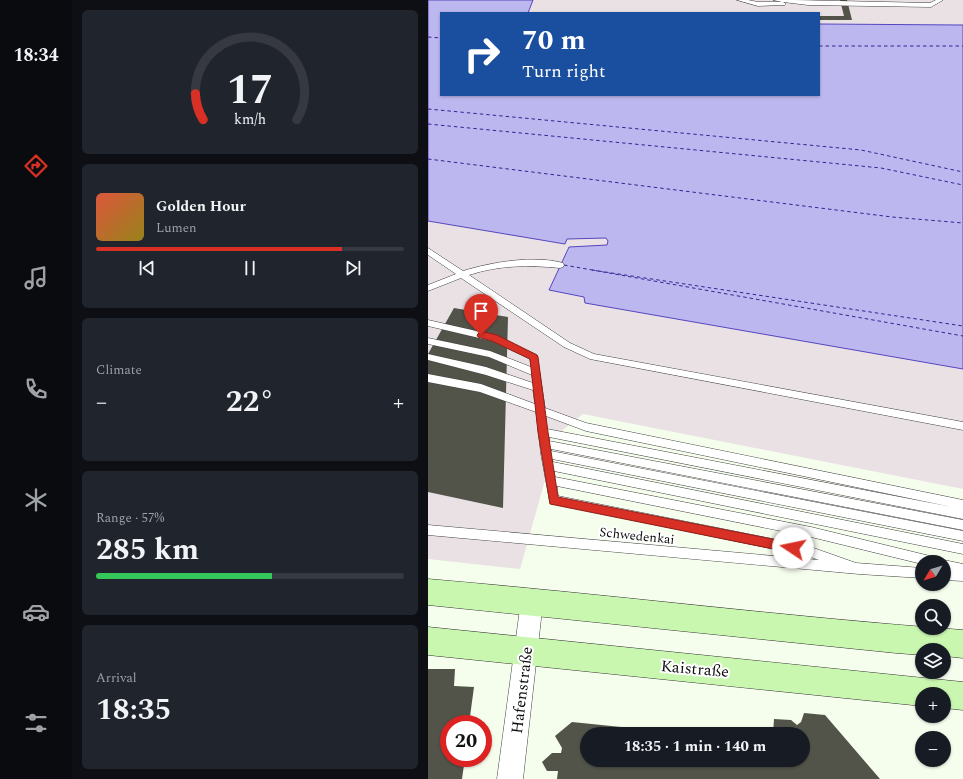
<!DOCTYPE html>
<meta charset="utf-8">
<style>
body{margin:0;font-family:Spectral,serif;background:#20242c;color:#f1f3f6;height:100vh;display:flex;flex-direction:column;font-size:15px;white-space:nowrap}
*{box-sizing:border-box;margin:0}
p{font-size:13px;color:#9ea1a6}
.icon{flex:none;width:22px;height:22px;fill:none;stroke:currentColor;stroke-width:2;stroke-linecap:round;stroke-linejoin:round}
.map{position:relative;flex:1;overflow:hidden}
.side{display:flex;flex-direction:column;gap:10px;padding:10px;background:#0d0f14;width:356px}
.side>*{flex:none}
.hud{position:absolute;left:12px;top:12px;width:380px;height:84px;border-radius:0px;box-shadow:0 1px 3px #0004;background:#1a4fa0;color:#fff;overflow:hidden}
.needle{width:26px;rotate:232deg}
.tools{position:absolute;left:487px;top:555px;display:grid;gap:8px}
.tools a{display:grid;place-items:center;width:36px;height:36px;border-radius:50%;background:#171b24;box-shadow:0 1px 3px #0004;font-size:20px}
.speed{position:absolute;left:12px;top:715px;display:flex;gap:8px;font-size:20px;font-weight:700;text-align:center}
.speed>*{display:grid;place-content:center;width:52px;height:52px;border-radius:50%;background:#171b24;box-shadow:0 1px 3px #0004;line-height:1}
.speed .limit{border:6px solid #d22;background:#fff;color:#111}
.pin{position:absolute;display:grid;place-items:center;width:34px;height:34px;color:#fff;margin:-41px -17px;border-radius:50% 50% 50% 0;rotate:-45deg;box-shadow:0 0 4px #0007}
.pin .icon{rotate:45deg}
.me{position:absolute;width:44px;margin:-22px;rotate:281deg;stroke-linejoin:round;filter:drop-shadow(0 0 3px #0008)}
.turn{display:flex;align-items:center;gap:14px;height:84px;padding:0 16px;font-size:18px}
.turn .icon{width:52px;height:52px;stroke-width:2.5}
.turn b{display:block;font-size:28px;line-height:34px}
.big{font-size:30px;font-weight:700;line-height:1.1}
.side .tile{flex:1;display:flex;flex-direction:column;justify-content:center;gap:6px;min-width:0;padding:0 14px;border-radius:6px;background:#20242c}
.side .dial{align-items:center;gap:0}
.dial svg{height:104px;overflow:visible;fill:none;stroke:#363941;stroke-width:7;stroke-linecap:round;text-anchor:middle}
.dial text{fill:#f1f3f6;stroke:none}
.song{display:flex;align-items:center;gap:12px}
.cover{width:48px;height:48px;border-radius:6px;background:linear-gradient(135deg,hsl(10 70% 55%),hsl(50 70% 35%))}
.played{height:4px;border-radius:2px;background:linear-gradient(90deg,#d93025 80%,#363941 80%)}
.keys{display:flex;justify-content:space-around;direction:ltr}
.heat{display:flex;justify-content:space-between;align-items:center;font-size:22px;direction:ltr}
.charge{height:6px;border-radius:3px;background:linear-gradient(90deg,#34c759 57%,#363941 0)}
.trip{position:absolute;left:152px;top:727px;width:230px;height:40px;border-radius:20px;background:#171b24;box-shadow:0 1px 3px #0004;font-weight:700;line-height:40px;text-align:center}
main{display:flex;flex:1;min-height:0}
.tabs{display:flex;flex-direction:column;width:72px;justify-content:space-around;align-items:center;background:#090b0e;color:#9ea1a6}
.tabs .icon{width:28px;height:28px}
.tabs .selected{color:#d93025}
.tabs b{font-size:18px;color:#f1f3f6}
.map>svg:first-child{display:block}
.industrial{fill:#eae1e5}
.water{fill:#bdb7f0;stroke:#5645bf}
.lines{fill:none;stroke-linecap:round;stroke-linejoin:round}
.ferry{stroke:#362291;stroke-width:1;stroke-dasharray:3.5 3;stroke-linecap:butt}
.building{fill:#52544a}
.lane-casing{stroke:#3f3f3f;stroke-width:1}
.street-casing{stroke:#3f3f3f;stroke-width:1}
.secondary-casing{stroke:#2e2e2e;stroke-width:1}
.lane{fill:#fff;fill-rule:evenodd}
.street{fill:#fff;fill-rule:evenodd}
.secondary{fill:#caf7af;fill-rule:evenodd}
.route{fill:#d93025;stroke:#8d1f18}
.labels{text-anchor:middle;stroke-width:4;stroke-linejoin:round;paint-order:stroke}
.street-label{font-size:13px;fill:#0c0c0c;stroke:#fff}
.near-street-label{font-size:16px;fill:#0c0c0c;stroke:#fff}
</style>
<main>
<nav class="tabs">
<b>18:34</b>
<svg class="icon selected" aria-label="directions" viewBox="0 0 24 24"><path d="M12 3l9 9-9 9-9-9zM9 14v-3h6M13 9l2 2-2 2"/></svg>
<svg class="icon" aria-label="music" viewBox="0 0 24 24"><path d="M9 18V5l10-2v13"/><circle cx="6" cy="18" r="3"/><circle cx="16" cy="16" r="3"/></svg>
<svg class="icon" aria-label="phone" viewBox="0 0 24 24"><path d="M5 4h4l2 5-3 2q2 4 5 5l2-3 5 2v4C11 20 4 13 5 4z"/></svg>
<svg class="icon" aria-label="climate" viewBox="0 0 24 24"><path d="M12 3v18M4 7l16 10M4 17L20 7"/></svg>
<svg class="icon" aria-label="car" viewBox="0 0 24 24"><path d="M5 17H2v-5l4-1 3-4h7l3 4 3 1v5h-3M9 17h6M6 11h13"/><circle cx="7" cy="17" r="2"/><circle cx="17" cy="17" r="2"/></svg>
<svg class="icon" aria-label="filters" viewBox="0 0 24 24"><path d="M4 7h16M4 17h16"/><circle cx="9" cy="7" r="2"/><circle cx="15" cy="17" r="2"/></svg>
</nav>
<section class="side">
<div class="tile dial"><svg viewBox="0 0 100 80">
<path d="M14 69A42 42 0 1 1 86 69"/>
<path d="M14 69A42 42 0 0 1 8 49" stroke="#d93025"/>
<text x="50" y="56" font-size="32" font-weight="700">17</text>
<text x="50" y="72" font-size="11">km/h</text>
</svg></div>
<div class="tile">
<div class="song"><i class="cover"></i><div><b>Golden Hour</b><p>Lumen</p></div></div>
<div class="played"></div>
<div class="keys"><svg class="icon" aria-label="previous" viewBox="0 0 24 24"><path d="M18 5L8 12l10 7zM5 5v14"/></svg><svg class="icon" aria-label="pause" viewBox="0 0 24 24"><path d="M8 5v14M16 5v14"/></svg><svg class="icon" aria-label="next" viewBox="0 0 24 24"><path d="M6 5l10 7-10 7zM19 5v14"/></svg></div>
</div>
<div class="tile"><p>Climate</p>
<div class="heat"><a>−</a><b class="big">22°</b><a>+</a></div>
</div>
<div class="tile"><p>Range · 57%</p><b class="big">285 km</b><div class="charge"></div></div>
<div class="tile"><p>Arrival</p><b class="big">18:35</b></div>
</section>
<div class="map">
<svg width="535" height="779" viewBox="0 0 535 779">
<rect width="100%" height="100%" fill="#f5fded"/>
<path class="industrial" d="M 105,0 L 535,0 L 535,25 L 391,24 L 391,13 L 100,13 Z
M 0,221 L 137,244 L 139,239 L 178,238 L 180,241 L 179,245 L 140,248 L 121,290 L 156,297 L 157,303 L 535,369 L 535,489 L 155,414 L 117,444 L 121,466 L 92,569 L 0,559 Z"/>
<path class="water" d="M 0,0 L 105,0 L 100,13 L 13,13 L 13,95 L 391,95 L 391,24 L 535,25 L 535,369 L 157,303 L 156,297 L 121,290 L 141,247 L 179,245 L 180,241 L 178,238 L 139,239 L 137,244 L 0,221 Z"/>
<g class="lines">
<path class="ferry" d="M 0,37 L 13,38
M 391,46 L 535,46
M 0,109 L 433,150 L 535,172
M 0,124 L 453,168 L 535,185
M 0,159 L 464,217 L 535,223
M 136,265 L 535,336
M 164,270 L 535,326"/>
</g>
<path class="building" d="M 412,0 L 419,0 L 424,20 L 391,20 L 391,16 L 416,16 Z
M 26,308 L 80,317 L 75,508 L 0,492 L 0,354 Z
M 0,669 L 27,669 L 26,686 L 46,687 L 41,724 L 21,724 L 21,758 L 37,758 L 34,779 L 0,779 Z
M 376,713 L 397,715 L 452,779 L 129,779 L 130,771 L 119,771 L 114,762 L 124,753 L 133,753 L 134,748 L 127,736 L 144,722 L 252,733 L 159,734 L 159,760 L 375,760 L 375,734 L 345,734 L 346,719 L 363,720 L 369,725 L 373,722 Z"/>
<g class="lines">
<defs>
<path id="lane" d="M 309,0 L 320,0 L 330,2 L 354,2 L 345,0 L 366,0 L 502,3 L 508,0 L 515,0 L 503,7 L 380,5 L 355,2 L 358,4 L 357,5 L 330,6 Z
M 0,248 L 35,271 C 64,262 106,255 135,263 L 136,265 L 135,267 L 132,268 C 101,265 71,265 41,275 L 142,343 L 166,354 L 535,422 L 535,430 L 162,359 L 136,347 L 33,278 L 0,291 L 0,285 L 28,274 L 0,255 Z
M 0,320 L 66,335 L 109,355 L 117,408 L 158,423 L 535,500 L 535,519 L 121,437 L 121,441 L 535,520 L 535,530 L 123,449 L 123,451 L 535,531 L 535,541 L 124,459 L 125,462 L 535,544 L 535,554 L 126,471 L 127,477 L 383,527 L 506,557 L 510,558 L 511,562 L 494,562 L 494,564 L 383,537 L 129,486 L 130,496 L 380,546 L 428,563 L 494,568 L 494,578 L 431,574 L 0,535 L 0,525 L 391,560 L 380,556 L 122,503 L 113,454 L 108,412 L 52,392 L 0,382 L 0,374 L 53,384 L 107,404 L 105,390 L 58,375 L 0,360 L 0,354 L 58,367 L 105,383 L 104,375 L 61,357 L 0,344 L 0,338 L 62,351 L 103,367 L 102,359 L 64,341 L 0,326 ZM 118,416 L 158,431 L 524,507 L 119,429 Z
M 516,560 L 535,564 L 535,581 L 516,580 L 516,562 L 512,562 Z"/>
<path id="street" d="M 104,590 L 112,593 L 115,601 L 95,779 L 69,779 L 93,601 L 96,593 Z"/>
<path id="secondary" d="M 0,579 C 178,594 358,617 535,630 L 535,658 L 516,656 L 516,650 L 494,650 L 494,655 L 468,653 L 0,605 Z
M 0,627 L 535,682 L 535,710 L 516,708 L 516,694 L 494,694 L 494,706 L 0,655 Z"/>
</defs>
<use href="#lane" class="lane-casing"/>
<use href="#street" class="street-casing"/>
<use href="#secondary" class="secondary-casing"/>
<use href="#lane" class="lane"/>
<use href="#street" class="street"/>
<use href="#secondary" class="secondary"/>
</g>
<path class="route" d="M 53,331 L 69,335 L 109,355 L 110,357 L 120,432 L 130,497 L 365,543 L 369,545 L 370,548 L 369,551 L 365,553 L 122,504 L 110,432 L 102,359 L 64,341 L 50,337 L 49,335 Z"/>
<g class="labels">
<g class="street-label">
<text transform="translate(209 535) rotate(6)" y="5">Schwedenkai</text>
</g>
<g class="near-street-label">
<text transform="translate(267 668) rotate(5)" y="6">Kaistraße</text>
<text transform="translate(93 690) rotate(-83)" y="6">Hafenstraße</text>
</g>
</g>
</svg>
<div class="tools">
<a><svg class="needle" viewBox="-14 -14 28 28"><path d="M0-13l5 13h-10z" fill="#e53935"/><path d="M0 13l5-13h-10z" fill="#9ea1a6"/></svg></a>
<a><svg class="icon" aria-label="search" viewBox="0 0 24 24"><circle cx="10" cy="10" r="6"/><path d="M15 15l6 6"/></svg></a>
<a><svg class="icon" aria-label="layers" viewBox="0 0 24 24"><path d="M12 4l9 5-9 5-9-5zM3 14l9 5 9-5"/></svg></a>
<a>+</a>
<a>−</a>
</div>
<div class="speed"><div class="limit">20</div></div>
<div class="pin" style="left:53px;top:335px;background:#d93025"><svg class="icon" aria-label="arrive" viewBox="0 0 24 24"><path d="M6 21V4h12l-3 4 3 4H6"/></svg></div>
<svg class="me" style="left:365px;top:548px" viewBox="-20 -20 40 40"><circle r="19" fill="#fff"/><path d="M0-13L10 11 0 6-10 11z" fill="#d93025"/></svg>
<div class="trip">18:35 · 1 min · 140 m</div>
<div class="hud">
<div class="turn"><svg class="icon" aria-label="right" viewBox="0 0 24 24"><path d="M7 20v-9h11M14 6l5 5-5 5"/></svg><div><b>70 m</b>Turn right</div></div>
</div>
</div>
</main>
